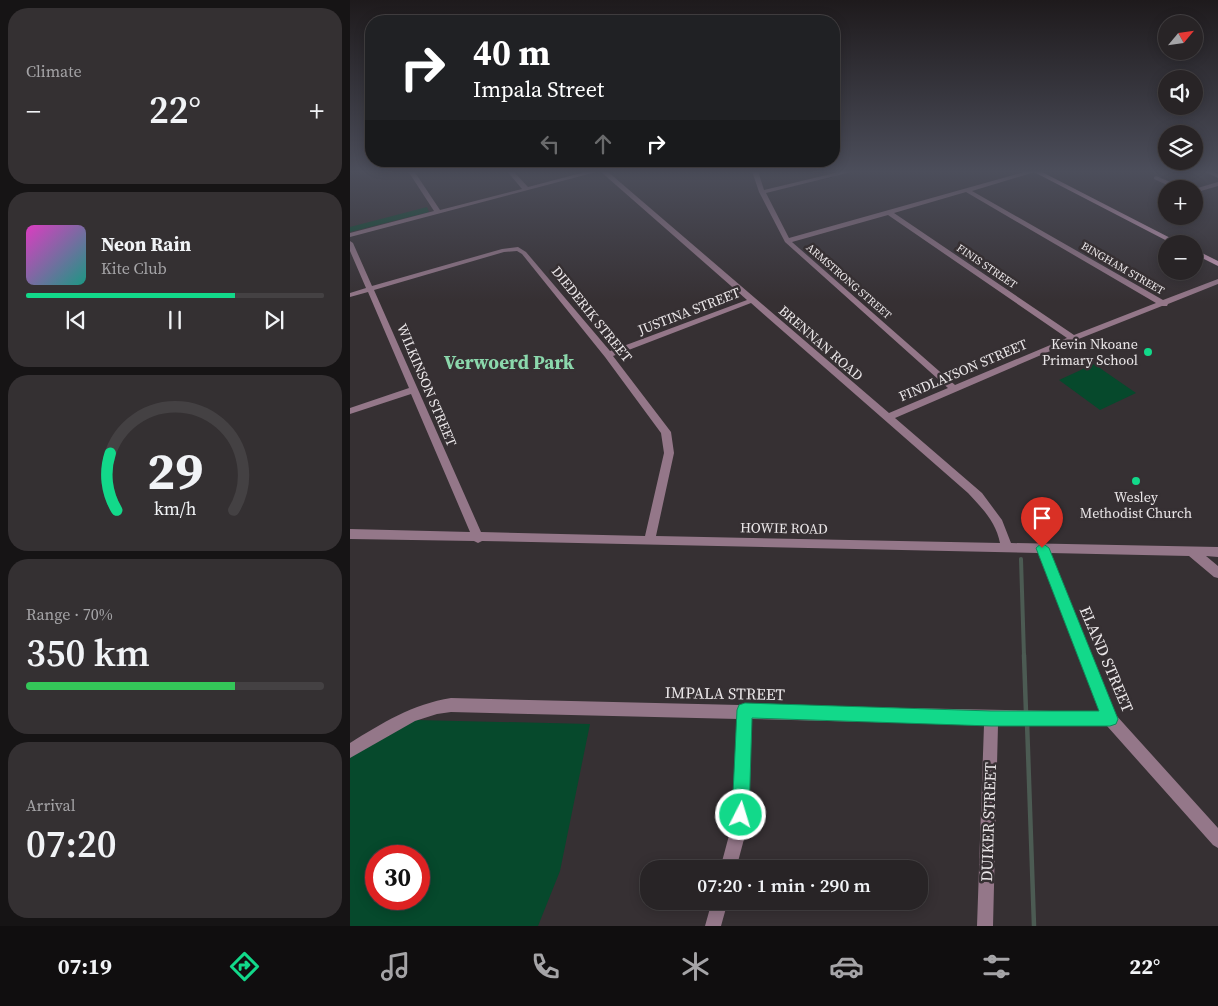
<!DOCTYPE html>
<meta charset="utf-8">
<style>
body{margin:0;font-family:"Source Serif 4",serif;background:#343032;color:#f1f3f6;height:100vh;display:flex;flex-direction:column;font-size:19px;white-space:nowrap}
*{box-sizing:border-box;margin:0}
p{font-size:16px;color:#a5a4a7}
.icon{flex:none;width:28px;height:28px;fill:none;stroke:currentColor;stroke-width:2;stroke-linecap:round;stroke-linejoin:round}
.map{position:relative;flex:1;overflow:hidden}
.side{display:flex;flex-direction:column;gap:8px;padding:8px;background:#161415;width:350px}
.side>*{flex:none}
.banner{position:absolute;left:15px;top:15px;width:475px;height:152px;border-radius:20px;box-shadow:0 2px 12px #0003,0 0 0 1px #444143;background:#202124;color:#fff;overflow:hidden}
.needle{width:32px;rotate:61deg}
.fabs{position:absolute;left:808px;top:15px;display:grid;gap:10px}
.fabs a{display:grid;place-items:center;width:45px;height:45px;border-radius:50%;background:#282426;box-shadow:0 2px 12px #0003,0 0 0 1px #444143;font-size:25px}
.speed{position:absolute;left:15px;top:845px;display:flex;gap:10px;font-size:25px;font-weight:700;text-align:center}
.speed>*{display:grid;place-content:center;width:65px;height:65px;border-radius:50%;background:#282426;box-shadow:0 2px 12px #0003,0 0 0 1px #444143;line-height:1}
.speed .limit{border:8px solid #d22;background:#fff;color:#111}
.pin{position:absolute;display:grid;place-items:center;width:42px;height:42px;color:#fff;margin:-51px -21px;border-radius:50% 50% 50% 0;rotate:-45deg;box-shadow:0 0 5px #0007}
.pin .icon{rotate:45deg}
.me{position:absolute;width:55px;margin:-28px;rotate:5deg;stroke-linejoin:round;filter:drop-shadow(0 0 4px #0008)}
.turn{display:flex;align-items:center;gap:18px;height:105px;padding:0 25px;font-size:22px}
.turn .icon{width:65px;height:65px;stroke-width:2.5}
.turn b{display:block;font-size:35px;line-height:42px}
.lanes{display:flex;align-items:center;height:48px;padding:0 25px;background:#0003;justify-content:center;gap:25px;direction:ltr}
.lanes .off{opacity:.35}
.big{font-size:38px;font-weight:600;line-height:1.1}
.side .widget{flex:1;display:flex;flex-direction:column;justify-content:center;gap:8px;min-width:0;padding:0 18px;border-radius:20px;background:#343032}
.side .dial{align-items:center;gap:0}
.dial svg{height:130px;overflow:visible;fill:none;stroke:#444143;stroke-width:7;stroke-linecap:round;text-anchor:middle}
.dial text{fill:#f1f3f6;stroke:none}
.song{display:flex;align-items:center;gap:15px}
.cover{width:60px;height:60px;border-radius:8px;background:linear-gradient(135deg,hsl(310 70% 55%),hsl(170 70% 35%))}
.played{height:5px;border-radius:2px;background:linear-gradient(90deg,#12d98a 70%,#444143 70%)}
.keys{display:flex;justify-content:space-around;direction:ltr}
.heat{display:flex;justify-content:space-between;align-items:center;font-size:28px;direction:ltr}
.charge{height:8px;border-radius:4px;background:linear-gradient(90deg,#34c759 70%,#444143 0)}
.trip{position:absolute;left:290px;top:860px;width:288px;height:50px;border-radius:20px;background:#282426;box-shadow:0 2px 12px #0003,0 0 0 1px #444143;font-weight:600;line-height:50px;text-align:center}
.dock{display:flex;height:80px;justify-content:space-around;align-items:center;background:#100e0f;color:#a5a4a7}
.dock .icon{width:35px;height:35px}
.dock .current{color:#12d98a}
.dock b{font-size:22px;color:#f1f3f6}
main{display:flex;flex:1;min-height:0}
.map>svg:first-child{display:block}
.green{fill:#06492c;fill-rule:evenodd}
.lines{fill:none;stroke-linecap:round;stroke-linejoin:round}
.stream-far1{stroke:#4c5b53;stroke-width:4}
.stream{stroke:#4c5b53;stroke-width:4.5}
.street{fill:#947789;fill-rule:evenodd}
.secondary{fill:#cc9eba;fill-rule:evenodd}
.route{fill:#12d98a;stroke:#0c8d5a}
.poi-dot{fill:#12d98a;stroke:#363033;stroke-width:2}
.labels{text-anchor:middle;stroke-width:5;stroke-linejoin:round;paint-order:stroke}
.far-street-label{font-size:11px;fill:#eae6e8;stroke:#363033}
.street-label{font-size:14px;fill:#eae6e8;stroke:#363033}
.poi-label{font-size:14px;fill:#eae6e8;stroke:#363033;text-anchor:end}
.near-street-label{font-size:16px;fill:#eae6e8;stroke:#363033}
.district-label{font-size:19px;font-weight:bold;fill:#8bd8ac;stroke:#363033}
</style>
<main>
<section class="side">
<div class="widget"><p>Climate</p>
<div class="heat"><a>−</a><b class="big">22°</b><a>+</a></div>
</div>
<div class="widget">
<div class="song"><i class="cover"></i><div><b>Neon Rain</b><p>Kite Club</p></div></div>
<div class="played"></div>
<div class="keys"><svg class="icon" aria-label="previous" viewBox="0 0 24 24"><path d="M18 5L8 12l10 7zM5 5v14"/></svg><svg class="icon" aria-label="pause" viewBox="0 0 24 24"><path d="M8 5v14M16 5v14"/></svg><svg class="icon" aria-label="next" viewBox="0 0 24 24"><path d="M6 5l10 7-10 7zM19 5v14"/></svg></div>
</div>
<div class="widget dial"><svg viewBox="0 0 100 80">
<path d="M14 69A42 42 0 1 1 86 69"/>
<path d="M14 69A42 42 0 0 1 10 34" stroke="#12d98a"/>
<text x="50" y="56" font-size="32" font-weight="700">29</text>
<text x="50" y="72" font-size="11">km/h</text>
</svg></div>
<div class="widget"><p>Range · 70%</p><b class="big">350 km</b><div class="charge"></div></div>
<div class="widget"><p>Arrival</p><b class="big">07:20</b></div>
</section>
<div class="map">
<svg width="868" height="926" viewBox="0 0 868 926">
<rect width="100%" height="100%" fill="#363033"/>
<path class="green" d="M 77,207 L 79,212 L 0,232 L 0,227 Z
M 744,364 L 786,393 L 750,410 L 709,380 Z
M 66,720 L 240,724 L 210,871 L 188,926 L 0,926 L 0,757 ZM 26,856 L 69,856 L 69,899 L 26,899 Z"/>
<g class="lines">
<path class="stream-far1" d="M 671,559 L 674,656"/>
<path class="stream" d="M 674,655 L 676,713
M 677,722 L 684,926"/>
<path class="street" d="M 58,171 L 64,171 L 90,210 L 172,189 L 157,171 L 163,171 L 178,187 L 239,171 L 250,171 L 0,237 L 0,233 L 84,211 Z
M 250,171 L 257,171 L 539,413 L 598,388 L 435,242 L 409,192 L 402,171 L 408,171 L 414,190 L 493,171 L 505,171 L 416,193 L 439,238 L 678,171 L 688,171 L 622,191 L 813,300 L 868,279 L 868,284 L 818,304 L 817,306 L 812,306 L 726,340 L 545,418 L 632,493 L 652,520 L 661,543 L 868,547 L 868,557 L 856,556 L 868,566 L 868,578 L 864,577 L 839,556 L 700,553 L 765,714 L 868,828 L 868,848 L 863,845 L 757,726 L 648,725 L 643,926 L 627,926 L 634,725 L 402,719 L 399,799 L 397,828 L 386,869 L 370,869 L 381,828 L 385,799 L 388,719 L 101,712 L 87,714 L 65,721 L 0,758 L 0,743 C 32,723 63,704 101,698 L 390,705 L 395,703 L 400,705 L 750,712 L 688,553 L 132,541 L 128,543 L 124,541 L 0,539 L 0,529 L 120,532 L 61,394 L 0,414 L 0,408 L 59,388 L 18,292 L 0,297 L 0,293 L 16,288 L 0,251 L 0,241 L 3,243 L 22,286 L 152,249 L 168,247 L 176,252 L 260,351 L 397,300 ZM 616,192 L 806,303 L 724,335 L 544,213 ZM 538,215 L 717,338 L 605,385 L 442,242 ZM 167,251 L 172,254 L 255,357 L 311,433 L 314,453 L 295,536 L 131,532 L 24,290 L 154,252 ZM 401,303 L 618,493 C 632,508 646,522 650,543 L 306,536 L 324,453 L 321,432 L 263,356 Z
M 854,171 L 862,171 L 868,174 L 868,178 Z
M 806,176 L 834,188 L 835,189 L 826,189 L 804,179 L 804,177 Z
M 868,182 L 868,186 L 844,193 L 844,189 Z
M 362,901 L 378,901 L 371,926 L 355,926 Z"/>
<path class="secondary" d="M 682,171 L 690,171 L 832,244 L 823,244 Z
M 844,249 L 868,261 L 868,266 L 844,254 Z"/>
</g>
<linearGradient id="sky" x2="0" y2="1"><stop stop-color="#1e1a1c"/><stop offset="0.57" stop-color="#4c4e5b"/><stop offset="1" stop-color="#4c4e5b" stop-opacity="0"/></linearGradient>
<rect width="868" height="301" fill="url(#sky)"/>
<path class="route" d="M 692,543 L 699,548 L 768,719 L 766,724 L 760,726 L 641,726 L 402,718 L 399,815 L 397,821 L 391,823 L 385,821 L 382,815 L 387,710 L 389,705 L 395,703 L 641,711 L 749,711 L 686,548 Z"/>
<g class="poi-dot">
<circle cx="798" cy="352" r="5"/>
<circle cx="786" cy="481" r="5"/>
</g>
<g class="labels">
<g class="far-street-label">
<text transform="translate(637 266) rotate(34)" y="4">FINIS STREET</text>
<text transform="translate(773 268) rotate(30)" y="4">BINGHAM STREET</text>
<text transform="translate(499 281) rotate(41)" y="4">ARMSTRONG STREET</text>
</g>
<g class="street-label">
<text transform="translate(339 311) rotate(-21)" y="5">JUSTINA STREET</text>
<text transform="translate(242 314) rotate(51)" y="5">DIEDERIK STREET</text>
<text transform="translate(471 343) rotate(41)" y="5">BRENNAN ROAD</text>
<text transform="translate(613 370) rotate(-23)" y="5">FINDLAYSON STREET</text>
<text transform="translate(77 385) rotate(67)" y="5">WILKINSON STREET</text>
<text transform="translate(434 528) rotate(1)" y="5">HOWIE ROAD</text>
</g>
<g class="poi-label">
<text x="788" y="349">Kevin Nkoane<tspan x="788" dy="16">Primary School</tspan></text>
<text x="786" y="502" text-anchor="middle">Wesley<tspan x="786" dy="16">Methodist Church</tspan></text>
</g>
<g class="near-street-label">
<text transform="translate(757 659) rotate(67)" y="6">ELAND STREET</text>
<text transform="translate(375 693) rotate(1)" y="6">IMPALA STREET</text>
<text transform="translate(638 822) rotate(-88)" y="6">DUIKER STREET</text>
</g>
<g class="district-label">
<text x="159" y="369">Verwoerd Park</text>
</g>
</g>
</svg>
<div class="fabs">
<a><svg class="needle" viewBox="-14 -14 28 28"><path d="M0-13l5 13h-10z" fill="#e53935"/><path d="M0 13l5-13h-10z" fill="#a5a4a7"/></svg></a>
<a><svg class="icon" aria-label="sound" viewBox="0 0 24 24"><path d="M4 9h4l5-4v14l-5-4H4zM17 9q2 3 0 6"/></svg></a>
<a><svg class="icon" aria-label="layers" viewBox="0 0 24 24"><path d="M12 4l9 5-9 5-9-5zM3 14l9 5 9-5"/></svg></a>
<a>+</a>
<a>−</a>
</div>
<div class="speed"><div class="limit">30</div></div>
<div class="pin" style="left:692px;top:548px;background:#d93025"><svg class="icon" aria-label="arrive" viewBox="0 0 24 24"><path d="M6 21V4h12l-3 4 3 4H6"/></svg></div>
<svg class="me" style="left:391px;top:815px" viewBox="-20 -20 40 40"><circle r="17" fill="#12d98a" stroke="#fff" stroke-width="3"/><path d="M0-11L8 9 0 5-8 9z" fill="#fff"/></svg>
<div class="trip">07:20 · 1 min · 290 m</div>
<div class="banner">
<div class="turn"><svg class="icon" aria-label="right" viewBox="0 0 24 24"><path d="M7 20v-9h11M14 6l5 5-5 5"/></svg><div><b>40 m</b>Impala Street</div></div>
<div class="lanes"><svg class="icon off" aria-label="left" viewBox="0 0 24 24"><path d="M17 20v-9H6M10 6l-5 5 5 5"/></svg><svg class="icon off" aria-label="ahead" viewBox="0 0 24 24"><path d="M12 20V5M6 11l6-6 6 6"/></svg><svg class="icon" aria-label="right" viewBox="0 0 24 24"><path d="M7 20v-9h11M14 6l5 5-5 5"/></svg></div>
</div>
</div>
</main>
<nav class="dock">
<b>07:19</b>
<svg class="icon current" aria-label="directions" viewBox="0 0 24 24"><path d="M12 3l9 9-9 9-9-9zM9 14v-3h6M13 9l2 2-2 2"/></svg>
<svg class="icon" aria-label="music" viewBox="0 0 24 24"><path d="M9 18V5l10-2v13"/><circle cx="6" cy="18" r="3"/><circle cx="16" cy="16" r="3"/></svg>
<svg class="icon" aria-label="phone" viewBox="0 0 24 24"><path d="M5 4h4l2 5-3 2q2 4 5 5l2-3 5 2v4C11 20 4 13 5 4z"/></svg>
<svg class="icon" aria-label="climate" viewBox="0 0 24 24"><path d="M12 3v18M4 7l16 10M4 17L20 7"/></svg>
<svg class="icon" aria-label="car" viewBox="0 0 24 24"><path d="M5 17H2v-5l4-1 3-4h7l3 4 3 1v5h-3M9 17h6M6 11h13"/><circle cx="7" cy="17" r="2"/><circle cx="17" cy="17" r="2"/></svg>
<svg class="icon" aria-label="filters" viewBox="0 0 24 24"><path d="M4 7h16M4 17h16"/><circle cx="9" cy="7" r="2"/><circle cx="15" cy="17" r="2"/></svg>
<b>22°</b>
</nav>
